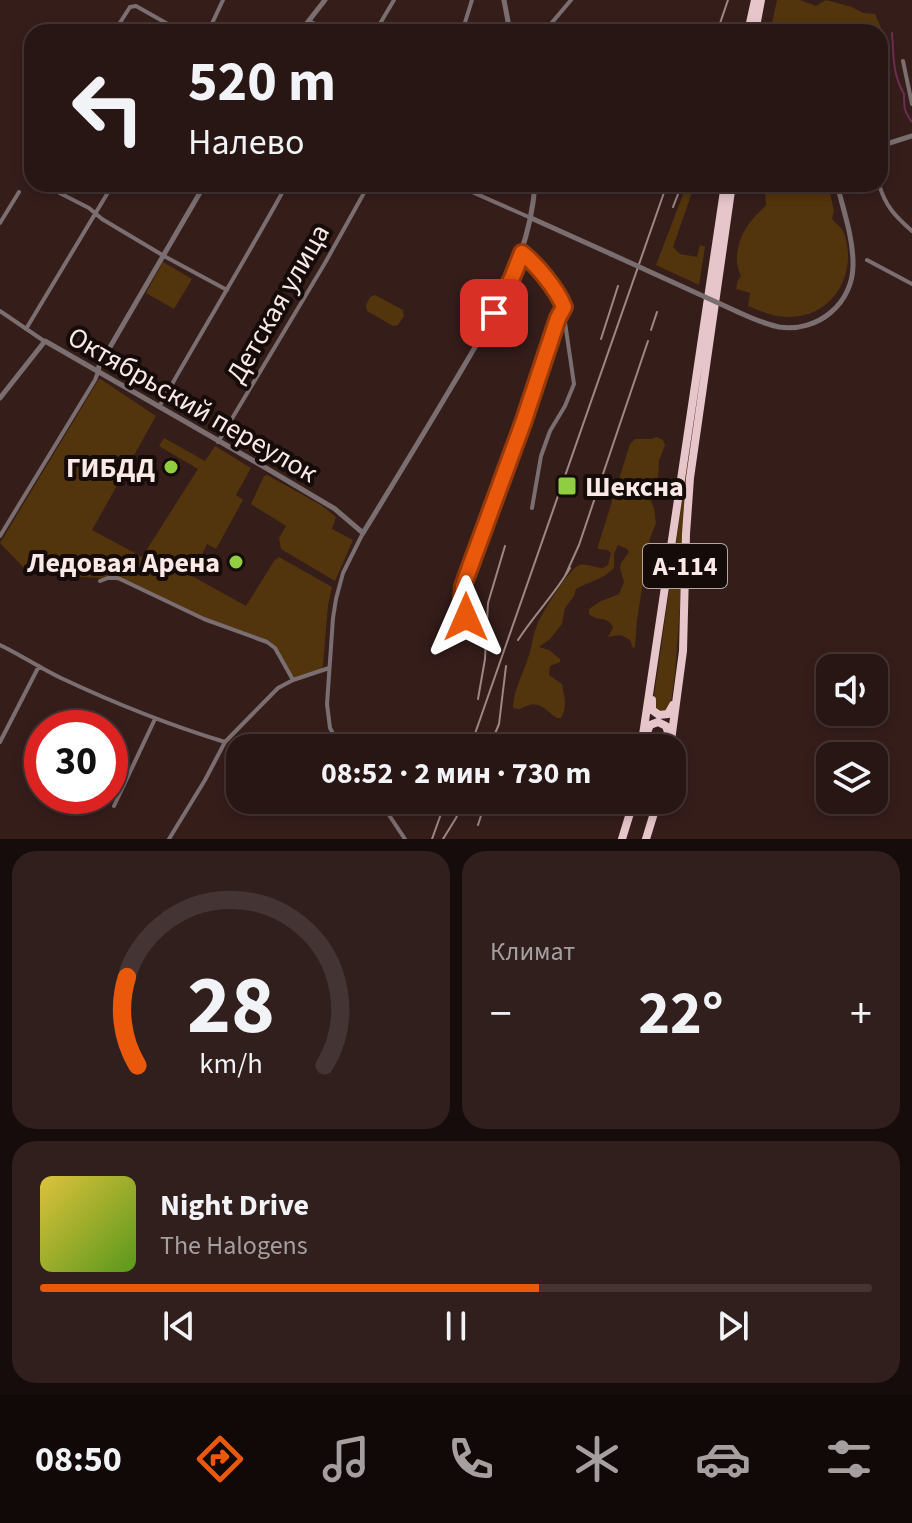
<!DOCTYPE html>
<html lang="ru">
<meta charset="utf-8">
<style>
body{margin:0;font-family:"Source Sans 3",sans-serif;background:#301f1d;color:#f1f3f6;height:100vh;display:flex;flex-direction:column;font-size:30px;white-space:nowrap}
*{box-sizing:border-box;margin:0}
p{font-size:26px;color:#a59fa0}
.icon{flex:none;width:44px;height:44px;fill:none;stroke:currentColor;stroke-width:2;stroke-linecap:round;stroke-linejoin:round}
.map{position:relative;height:839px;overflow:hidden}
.panel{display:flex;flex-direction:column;gap:12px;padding:12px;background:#160c0b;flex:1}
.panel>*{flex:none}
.top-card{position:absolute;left:24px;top:24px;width:864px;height:168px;border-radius:24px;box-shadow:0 4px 12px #0003,0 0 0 2px #443534;background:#281614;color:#f1f3f6;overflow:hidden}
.tools{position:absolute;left:816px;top:654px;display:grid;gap:16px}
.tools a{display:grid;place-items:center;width:72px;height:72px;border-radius:16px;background:#281614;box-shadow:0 4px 12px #0003,0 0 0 2px #443534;font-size:40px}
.speed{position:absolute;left:24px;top:710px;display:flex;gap:16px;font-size:40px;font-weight:700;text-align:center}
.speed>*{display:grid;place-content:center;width:104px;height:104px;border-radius:50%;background:#281614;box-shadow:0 4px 12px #0003,0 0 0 2px #443534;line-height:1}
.speed .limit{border:12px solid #d22;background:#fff;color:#111}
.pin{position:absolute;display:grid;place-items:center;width:68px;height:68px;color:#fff;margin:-34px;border-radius:16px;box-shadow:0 4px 12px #0006}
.me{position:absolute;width:88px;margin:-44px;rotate:0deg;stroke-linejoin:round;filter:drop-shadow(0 0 6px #0008)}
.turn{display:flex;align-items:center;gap:28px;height:168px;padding:0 32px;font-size:36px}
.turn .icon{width:104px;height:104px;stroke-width:2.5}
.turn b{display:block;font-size:56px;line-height:68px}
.big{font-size:60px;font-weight:700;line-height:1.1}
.panel .widget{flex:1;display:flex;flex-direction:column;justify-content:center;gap:12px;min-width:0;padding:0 28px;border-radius:24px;background:#301f1d}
.panel .dial{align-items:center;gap:0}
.dial svg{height:208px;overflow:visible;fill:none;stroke:#443534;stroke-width:7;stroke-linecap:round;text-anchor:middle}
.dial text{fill:#f1f3f6;stroke:none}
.song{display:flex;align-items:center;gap:24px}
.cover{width:96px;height:96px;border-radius:12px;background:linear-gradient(135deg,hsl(50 70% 55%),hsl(90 70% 35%))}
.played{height:8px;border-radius:4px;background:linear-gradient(90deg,#ea580c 60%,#443534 60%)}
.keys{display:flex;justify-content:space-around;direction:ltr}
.heat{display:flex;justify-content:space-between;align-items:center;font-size:44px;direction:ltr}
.panel .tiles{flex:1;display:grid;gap:12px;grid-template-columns:1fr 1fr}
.widget:last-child{grid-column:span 2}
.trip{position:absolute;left:226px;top:734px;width:460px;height:80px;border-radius:24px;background:#281614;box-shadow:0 4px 12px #0003,0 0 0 2px #443534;font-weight:700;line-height:80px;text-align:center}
.menu{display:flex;height:128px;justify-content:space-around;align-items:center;background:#100908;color:#a59fa0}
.menu .icon{width:56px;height:56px}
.menu .active{color:#ea580c}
.menu b{font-size:36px;color:#f1f3f6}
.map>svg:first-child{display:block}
.green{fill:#53350d}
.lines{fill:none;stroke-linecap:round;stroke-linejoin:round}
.stream{stroke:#6d2e51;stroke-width:2}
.minor{stroke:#7b6e70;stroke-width:4}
.tertiary{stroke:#7b6e70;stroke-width:5}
.trunk{stroke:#e6c6cb;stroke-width:8}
.rail{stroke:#9d8885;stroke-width:2}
.tertiary-bridge{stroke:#7b6e70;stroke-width:5}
.route-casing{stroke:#983908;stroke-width:20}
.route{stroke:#ea580c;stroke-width:14}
.poi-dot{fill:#8fcd41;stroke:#150b09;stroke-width:3}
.labels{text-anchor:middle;stroke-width:8;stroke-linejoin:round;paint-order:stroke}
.shield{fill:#150b09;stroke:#b5a6a4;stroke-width:2}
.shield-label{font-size:26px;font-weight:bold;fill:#fae9e6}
.street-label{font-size:28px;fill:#fae9e6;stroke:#150b09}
.poi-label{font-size:28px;font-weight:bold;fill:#fae9e6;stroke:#150b09;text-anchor:end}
</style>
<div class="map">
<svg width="912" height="839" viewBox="0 0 912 839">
<rect width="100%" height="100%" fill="#351d1a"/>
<path class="green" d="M 777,0 L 800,0 L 816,6 L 826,0 L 852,7 L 863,13 L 875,14 L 882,30 L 837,32 L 833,28 L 828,29 L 824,32 L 770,32 Z
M 687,184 L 695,184 L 673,247 L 680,254 L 697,257 L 700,245 L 705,247 L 699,285 L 656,265 Z
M 780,184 L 828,184 L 834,211 L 832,219 C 836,224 842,227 844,233 C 858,273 834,316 790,317 C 775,318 761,311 748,306 L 750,293 L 736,289 L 738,280 L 741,276 C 732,259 739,235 752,220 C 757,214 762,210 766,205 L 765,191 Z
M 163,262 L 192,279 L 174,309 L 146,293 Z
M 375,295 L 403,310 L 404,316 L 398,325 L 393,326 L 367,311 L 366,305 L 370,297 Z
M 99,379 L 102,380 L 156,416 L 92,530 L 142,557 L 198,469 L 159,446 L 164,438 L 205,461 L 215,446 L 251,468 L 236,495 L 243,500 L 216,549 L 207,544 L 192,576 L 246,606 L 274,561 L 279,557 L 332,587 L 328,605 L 323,666 L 321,669 L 294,678 L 269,641 L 262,638 L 199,615 L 139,587 L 108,578 L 78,577 L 26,570 L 0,543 Z
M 693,424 L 675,674 L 670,709 L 659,713 L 653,706 L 653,703 Z
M 656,437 L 663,440 L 665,445 L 659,461 L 658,479 L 649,497 L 654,508 L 656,523 L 650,538 L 646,563 L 637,620 L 635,647 L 633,648 L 630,640 L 621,635 L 608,637 L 613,627 C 607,615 597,622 589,614 L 589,609 L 601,601 L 619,594 L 624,582 L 620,568 L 621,563 L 629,552 L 627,549 L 618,545 L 614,554 L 614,568 C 604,579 588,582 576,589 L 574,596 L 565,608 L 562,624 L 550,639 L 539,647 L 549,650 L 560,659 L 560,662 L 550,666 L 549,675 L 562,684 C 564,696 568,706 561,718 L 557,718 C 547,712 540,700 527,706 C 515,710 525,710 513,708 C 513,691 524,672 529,655 C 532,645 533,635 537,625 C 541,614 569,569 579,565 C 586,563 595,568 603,568 L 608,565 L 611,553 L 608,550 L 598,549 L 598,546 L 630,444 L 635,439 L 652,439 Z
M 267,475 L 321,505 L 336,517 L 332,529 L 353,540 L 335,581 L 281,549 L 279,538 L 286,526 L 251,504 L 264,476 Z"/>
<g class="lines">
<path class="stream" d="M 892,33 C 894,57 892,73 904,94 C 904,108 904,111 912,122"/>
<path class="minor" d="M 309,21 L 331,32
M 114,32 L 130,7 L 136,6 L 182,32
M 208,32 L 223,0
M 375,32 L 394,0
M 462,32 L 472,0
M 544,32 L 571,0
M 903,61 L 912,104
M 32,170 L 29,175 L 32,177
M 42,184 L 89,208 L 102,219 L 164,256 L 227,290
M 454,184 L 531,218
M 879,184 C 885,206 896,217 912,231
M 0,223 L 19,192
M 522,253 L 531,260 L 562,302 L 574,384 L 565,406 L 550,431 L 541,456 L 532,508
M 867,260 L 912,284
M 0,311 L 44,341
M 26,329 L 113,184
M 159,407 C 201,332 246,259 287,184
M 218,442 L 325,263 L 369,184
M 0,536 L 95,380 L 98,372
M 100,581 L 108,578 L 118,578 L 204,619 L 267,642 L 275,648 L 293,680
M 463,634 C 467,617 460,603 463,586 L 530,401 L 558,318 L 564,307
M 0,645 C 21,655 40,668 61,678 C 114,703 169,725 225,742 L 278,688 L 293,680 L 329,668
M 0,742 L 39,666
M 341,748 L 330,728 L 327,704 L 333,618 L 336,599 L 343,573 L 363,533
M 419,748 L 427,743
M 379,800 L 405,839
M 114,806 L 155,719
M 169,839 L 205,780 L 225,742"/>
<path class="tertiary" d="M 504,0 L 510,32
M 300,32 L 325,0
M 880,146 L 912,136
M 531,218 L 611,254
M 738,312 C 751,318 765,324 779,327 C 818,333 854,303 853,263 C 853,237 843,209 837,184
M 98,372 L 99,366 L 205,184
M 0,398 L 45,341 L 266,468 L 335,509 L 363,533 C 393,484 423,435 452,386 C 490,322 530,260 535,184"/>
<path class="trunk" d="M 748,32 L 755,0
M 755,32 L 761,0
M 652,700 L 652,710 L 659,715 L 668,714 L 673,705
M 646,735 L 650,725 L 658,722 L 666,726 L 669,735
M 641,748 L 725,184
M 670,748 L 683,651 L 686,534 L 690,478 L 732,184
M 622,839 L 634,800
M 646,839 L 658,800"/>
<path class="rail" d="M 717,32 L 728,0
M 673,207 L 682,184
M 651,330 L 657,312
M 601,339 L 618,286
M 565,576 L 579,545 L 648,341
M 518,640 C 534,615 555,594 570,568
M 478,699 L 485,659 L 488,603 L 505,546
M 470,748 L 667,184
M 489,748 L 499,724 L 506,666
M 478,825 L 486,800
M 432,839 L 446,800
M 443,839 L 456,818 L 464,800"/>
<path class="tertiary-bridge" d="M 611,254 L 738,312"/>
</g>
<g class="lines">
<defs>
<path id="route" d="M 466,617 L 462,600 L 463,586 L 523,423 L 558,318 L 564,307 C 557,289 536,264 522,253 L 512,278 L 494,313"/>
</defs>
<use href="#route" class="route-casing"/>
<use href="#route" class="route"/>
</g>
<g class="poi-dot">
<circle cx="171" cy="467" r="8"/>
<rect x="557" y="476" width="20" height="20" rx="4"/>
<circle cx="236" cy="562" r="8"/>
</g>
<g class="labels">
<rect class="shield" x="643" y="544" width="84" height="44" rx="6"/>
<g class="shield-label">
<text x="685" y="575">А-114</text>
</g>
<g class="street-label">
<text transform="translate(277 303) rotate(-60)" y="10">Детская улица</text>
<text transform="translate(193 404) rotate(30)" y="10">Октябрьский переулок</text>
</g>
<g class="poi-label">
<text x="155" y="477">ГИБДД</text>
<text x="585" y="496" text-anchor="start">Шексна</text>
<text x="220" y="572">Ледовая Арена</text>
</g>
</g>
</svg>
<div class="tools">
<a><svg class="icon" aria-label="sound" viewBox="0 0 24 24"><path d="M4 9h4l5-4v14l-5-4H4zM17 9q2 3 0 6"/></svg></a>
<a><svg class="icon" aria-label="layers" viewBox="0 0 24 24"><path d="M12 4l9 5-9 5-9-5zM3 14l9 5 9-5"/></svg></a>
</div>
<div class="speed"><div class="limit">30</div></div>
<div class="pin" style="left:494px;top:313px;background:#d93025"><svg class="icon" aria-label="arrive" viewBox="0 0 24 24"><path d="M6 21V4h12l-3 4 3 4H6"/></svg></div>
<svg class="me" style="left:466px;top:617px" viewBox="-20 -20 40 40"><path d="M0-17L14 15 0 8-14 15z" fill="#ea580c" stroke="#fff" stroke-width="4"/></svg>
<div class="trip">08:52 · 2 мин · 730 m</div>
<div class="top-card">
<div class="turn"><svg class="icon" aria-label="left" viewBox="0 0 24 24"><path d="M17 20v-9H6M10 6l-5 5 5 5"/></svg><div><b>520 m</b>Налево</div></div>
</div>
</div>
<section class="panel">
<div class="tiles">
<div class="widget dial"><svg viewBox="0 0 100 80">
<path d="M14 69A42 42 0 1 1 86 69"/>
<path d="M14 69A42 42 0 0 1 10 35" stroke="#ea580c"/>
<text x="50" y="56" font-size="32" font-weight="700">28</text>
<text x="50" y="72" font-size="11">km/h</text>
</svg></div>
<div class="widget"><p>Климат</p>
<div class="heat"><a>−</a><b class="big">22°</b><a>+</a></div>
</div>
<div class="widget">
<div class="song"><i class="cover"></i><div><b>Night Drive</b><p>The Halogens</p></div></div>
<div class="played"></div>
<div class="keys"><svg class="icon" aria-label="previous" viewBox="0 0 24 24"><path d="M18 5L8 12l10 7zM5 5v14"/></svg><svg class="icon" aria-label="pause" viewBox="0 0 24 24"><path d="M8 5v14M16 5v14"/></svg><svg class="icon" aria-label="next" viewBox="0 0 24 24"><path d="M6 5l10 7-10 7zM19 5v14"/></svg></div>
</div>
</div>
</section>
<nav class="menu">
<b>08:50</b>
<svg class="icon active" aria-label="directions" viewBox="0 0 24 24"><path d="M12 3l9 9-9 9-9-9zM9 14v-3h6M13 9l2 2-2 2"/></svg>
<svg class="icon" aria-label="music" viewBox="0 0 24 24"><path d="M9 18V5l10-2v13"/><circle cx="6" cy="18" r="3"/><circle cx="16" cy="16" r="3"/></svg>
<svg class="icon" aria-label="phone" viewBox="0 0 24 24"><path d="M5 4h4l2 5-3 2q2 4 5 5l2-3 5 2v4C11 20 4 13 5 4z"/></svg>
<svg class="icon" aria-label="climate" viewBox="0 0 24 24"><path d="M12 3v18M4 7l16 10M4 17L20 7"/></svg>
<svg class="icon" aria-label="car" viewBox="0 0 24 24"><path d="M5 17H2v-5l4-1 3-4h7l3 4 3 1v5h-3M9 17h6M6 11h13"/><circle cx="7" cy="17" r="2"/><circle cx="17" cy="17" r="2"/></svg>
<svg class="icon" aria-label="filters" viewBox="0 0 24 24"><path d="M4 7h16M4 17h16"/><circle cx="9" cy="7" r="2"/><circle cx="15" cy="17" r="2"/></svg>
</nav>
